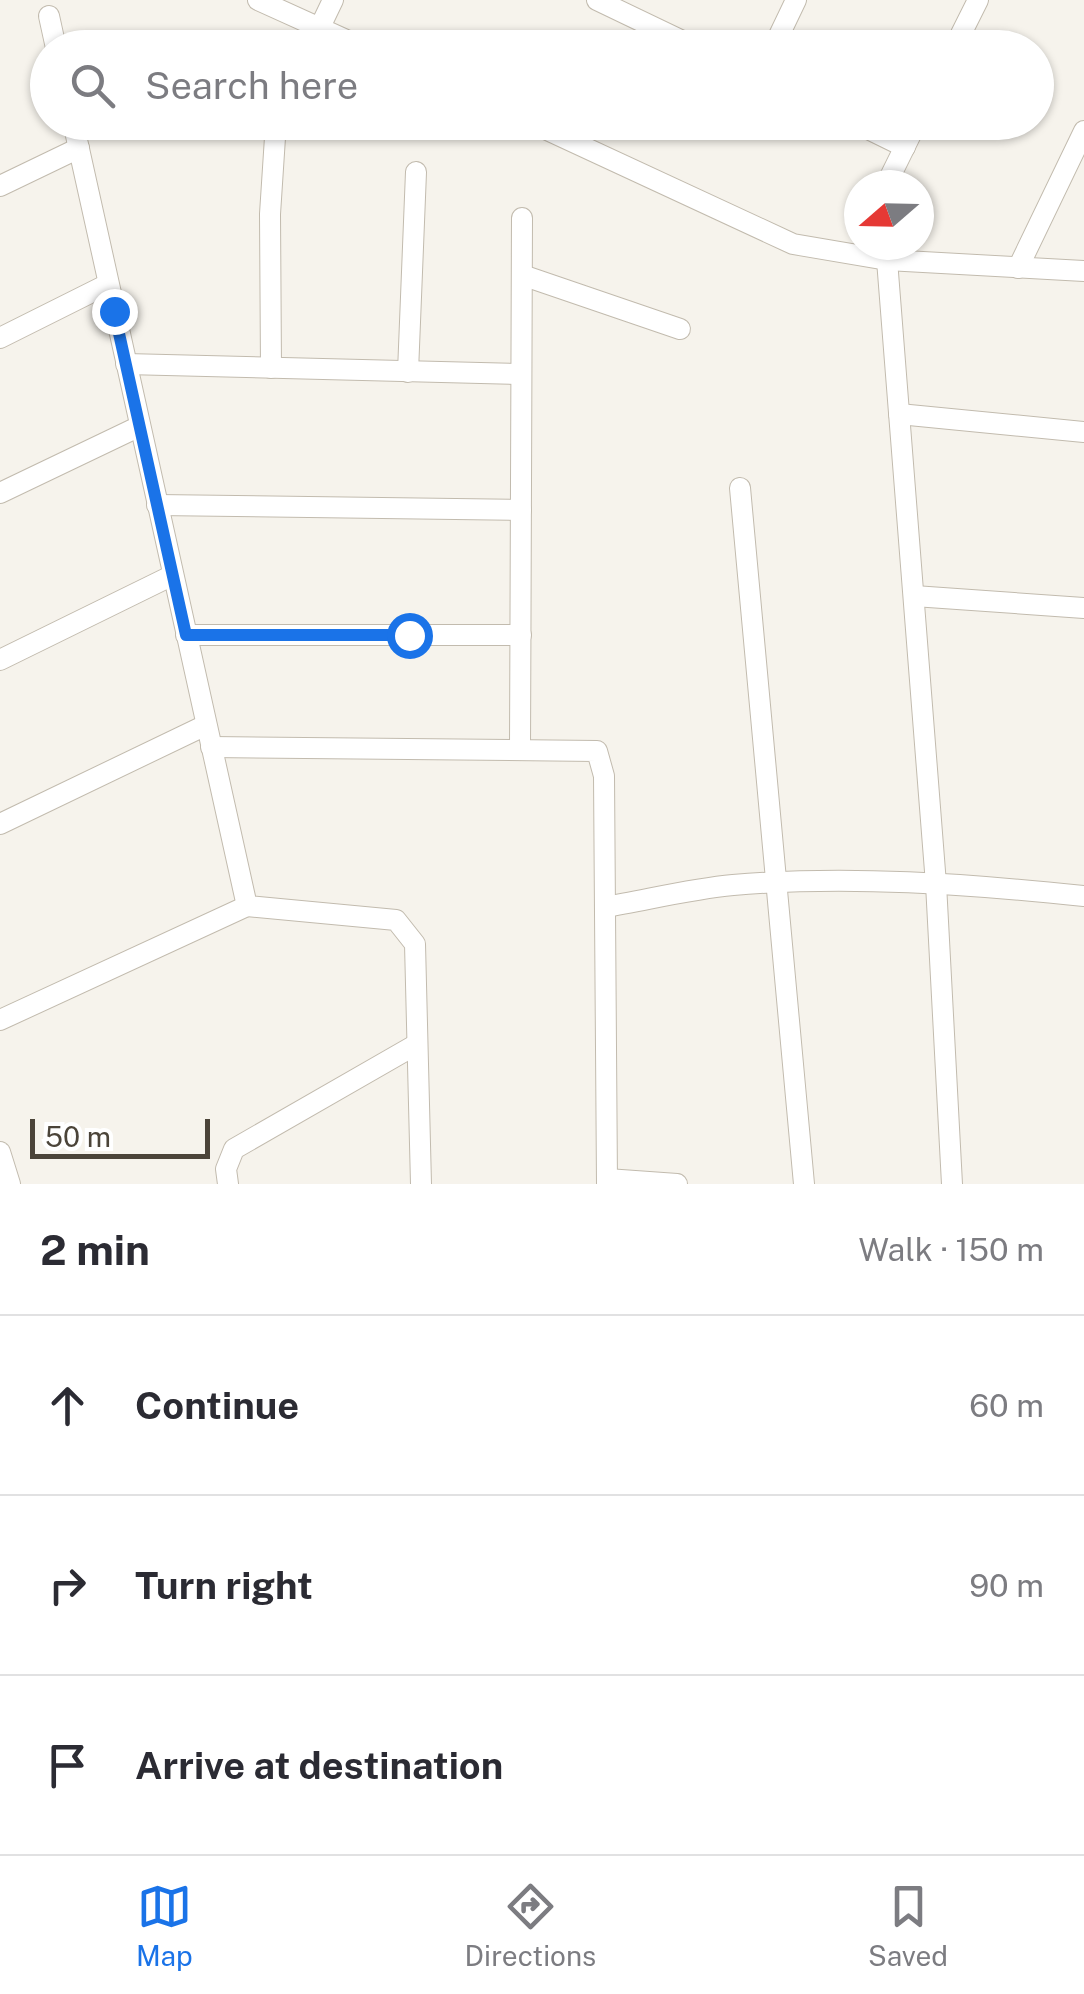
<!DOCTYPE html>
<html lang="en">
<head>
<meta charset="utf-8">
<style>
	:root { --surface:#fff; --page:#f7f7f7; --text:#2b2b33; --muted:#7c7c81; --line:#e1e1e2; --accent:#1a73e8 }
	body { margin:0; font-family:"Public Sans",sans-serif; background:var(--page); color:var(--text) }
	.compass { position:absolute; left:844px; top:170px; width:90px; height:90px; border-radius:50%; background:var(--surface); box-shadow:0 2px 8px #0004; rotate:250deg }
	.scale { position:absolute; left:30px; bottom:25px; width:180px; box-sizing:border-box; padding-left:10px; border:5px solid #4b4439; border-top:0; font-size:28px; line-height:35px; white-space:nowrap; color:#4b4439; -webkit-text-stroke:8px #fff; paint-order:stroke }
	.stop { position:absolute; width:30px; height:30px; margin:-22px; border:8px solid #1a73e8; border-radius:50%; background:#fff }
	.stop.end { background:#1a73e8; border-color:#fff; box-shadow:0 2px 10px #0008 }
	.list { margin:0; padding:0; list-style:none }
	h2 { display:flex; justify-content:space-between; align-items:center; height:130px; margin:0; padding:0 40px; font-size:42px }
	h2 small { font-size:32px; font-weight:400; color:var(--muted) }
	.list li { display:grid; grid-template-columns:65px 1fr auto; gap:30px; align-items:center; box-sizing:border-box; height:180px; padding:0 40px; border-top:2px solid var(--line) }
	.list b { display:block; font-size:38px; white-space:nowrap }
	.list em { font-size:32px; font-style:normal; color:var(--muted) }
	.icon { flex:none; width:55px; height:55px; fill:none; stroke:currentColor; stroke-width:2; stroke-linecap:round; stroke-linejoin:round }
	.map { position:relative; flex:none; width:1084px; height:1184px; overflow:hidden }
	.search { position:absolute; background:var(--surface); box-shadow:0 2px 8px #0004; left:30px; right:30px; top:30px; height:110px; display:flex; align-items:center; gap:25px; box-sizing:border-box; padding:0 35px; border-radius:55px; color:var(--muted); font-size:38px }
	.sheet { height:670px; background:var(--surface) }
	nav { display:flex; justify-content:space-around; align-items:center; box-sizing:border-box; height:140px; border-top:2px solid var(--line); background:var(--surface); font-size:28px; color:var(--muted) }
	nav a { display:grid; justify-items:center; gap:5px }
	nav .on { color:var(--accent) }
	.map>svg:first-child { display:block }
</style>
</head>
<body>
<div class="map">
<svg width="1084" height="1184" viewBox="0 0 1084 1184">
	<rect width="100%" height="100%" fill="#f6f3ec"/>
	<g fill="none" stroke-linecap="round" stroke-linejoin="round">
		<!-- minor casing -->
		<g stroke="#c2bbae" stroke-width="22">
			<g id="minor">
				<path d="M258 0 364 48"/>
				<path d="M597 0 697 48"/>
				<path d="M49 16 56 48"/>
				<path d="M310 48 333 0"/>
				<path d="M773 48 796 0"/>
				<path d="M954 48 978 0"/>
				<path d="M73 122 247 906 396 920 415 944 421 1184"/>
				<path d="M530 122 793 244 887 260 1084 271"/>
				<path d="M854 122 905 147"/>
				<path d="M886 185 917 122"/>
				<path d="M0 186 79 148"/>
				<path d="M887 260 936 884 952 1184"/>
				<path d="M1018 268 1084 131"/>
				<path d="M522 275 680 329"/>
				<path d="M0 338 108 284"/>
				<path d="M126 364 521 374"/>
				<path d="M271 368 270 214 276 122"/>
				<path d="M408 372 416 172"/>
				<path d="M899 414 1084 432"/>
				<path d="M740 488 804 1184"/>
				<path d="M0 493 140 426"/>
				<path d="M157 505 521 510"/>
				<path d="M914 596 1084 608"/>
				<path d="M186 635H521"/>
				<path d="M0 660 173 575"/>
				<path d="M211 747 597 751 604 776 607 1184"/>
				<path d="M520 748 522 218"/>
				<path d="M0 824 206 725"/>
				<path d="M605 907C647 900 690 889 733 885 849 875 968 884 1084 896"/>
				<path d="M0 1020 247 906"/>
				<path d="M0 1152 10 1184"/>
				<path d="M607 1179 677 1184"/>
				<path d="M228 1184 226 1169 234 1149 417 1044"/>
			</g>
		</g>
		<!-- minor -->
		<use href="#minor" stroke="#fff" stroke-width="20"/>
	</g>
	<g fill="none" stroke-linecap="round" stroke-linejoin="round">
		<!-- route -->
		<path stroke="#1a73e8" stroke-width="12" d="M114 311 186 635H409"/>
	</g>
</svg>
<svg class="compass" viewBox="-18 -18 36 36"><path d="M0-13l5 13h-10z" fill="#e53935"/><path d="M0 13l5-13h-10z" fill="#7c7c81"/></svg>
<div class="scale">50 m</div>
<div class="stop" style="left:409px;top:635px"></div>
<div class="stop end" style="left:114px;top:311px"></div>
<div class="search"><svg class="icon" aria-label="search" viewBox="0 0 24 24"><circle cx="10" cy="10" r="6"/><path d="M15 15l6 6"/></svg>Search here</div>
</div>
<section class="sheet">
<h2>2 min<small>Walk · 150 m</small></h2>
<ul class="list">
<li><svg class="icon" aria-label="ahead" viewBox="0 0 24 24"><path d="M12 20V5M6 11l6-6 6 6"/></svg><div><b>Continue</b></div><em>60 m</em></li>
<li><svg class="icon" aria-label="right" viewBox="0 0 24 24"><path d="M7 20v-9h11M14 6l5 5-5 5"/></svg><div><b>Turn right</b></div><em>90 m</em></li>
<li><svg class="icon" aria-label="arrive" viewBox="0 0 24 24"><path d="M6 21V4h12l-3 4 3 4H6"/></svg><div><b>Arrive at destination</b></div></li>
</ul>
</section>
<nav>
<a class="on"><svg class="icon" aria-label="map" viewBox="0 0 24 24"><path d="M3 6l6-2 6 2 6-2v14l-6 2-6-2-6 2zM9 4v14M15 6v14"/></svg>Map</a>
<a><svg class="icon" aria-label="directions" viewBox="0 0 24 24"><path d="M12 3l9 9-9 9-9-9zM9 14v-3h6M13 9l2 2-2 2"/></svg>Directions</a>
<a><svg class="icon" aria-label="saved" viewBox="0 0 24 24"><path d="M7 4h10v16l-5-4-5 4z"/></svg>Saved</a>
</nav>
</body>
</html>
